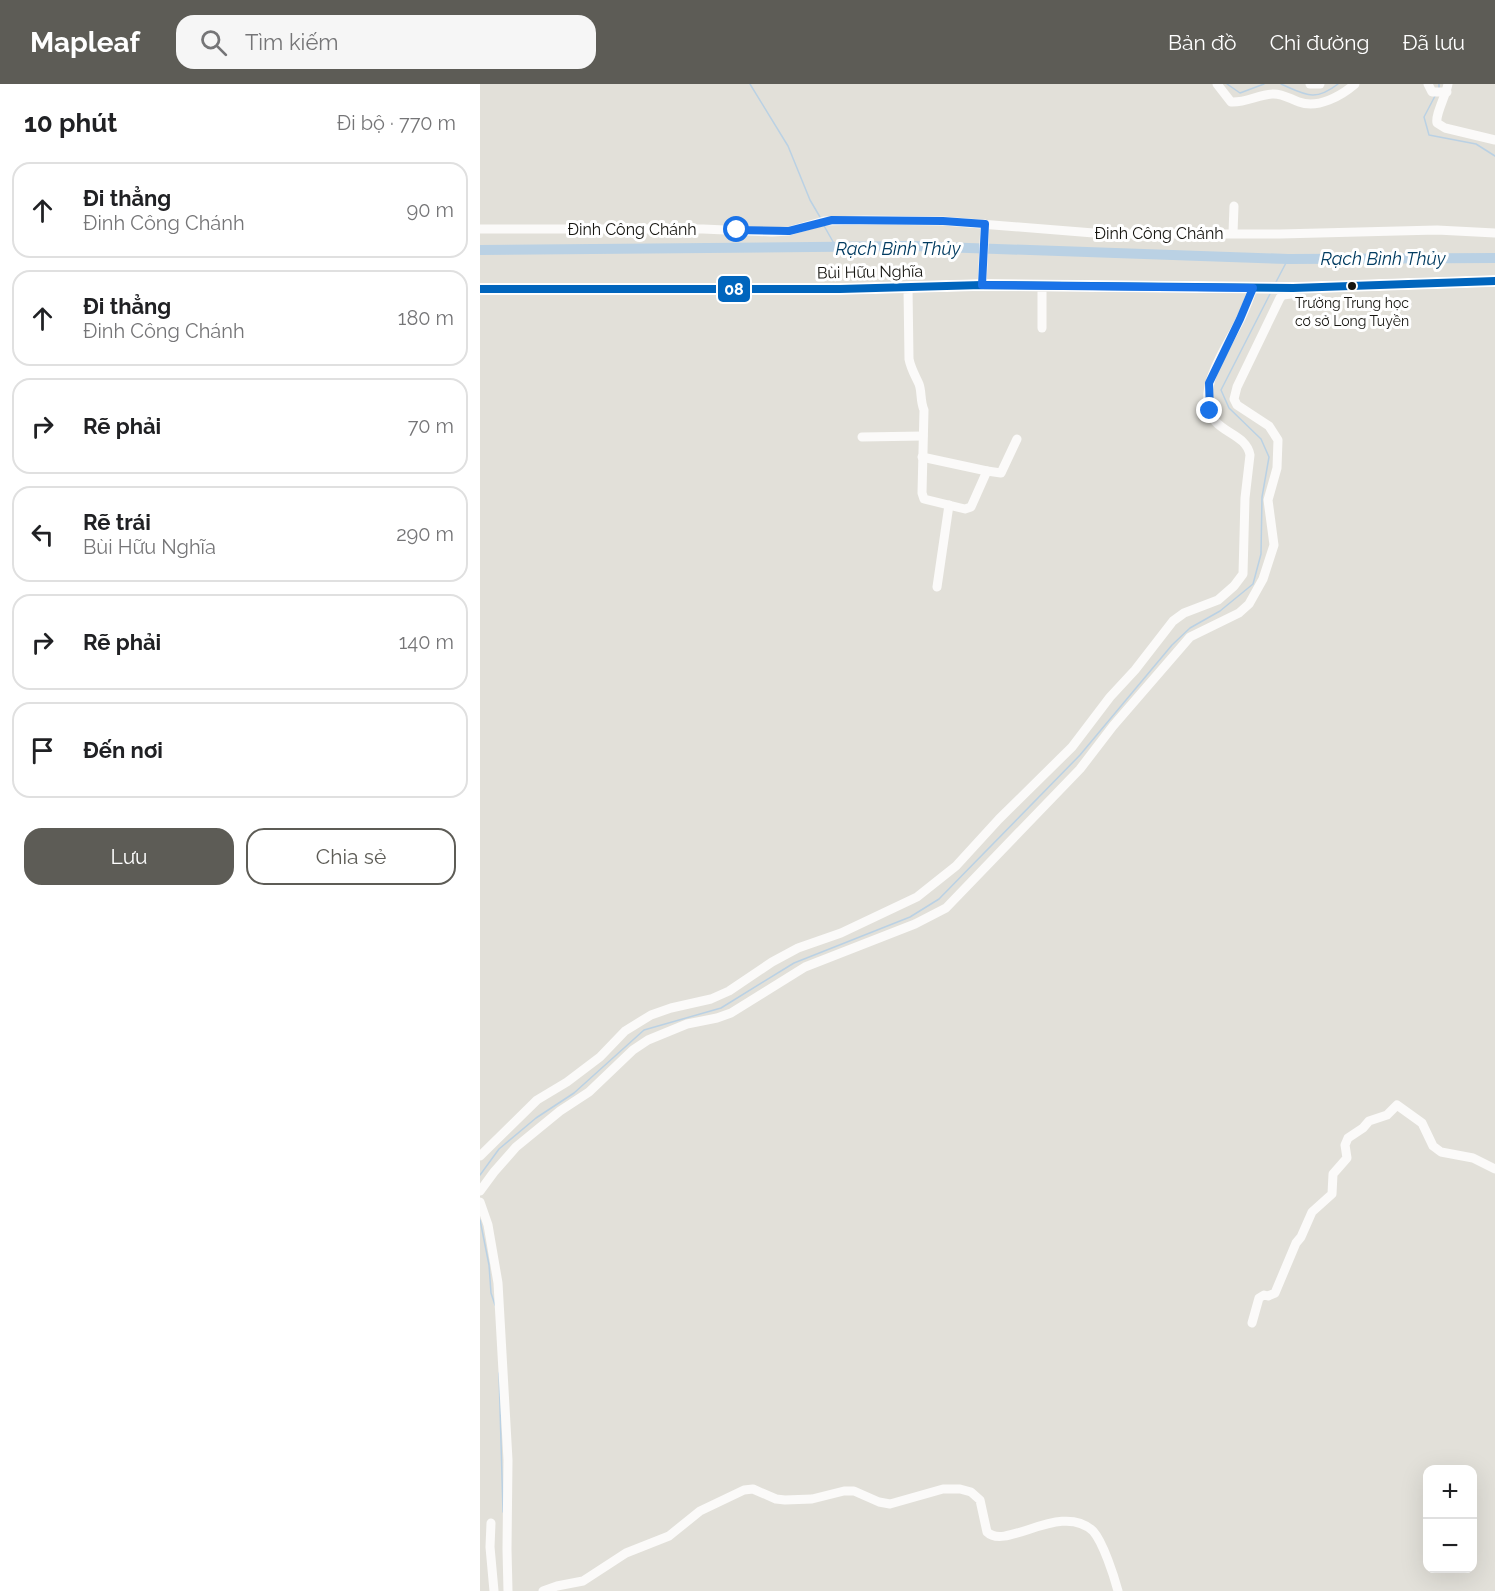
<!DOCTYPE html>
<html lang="vi">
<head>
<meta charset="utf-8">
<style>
	:root { --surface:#fff; --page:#f6f6f6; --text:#202124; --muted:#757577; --line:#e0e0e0; --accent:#5d5c56 }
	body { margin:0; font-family:Raleway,sans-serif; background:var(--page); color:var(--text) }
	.controls { position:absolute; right:18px; bottom:18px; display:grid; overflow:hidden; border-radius:12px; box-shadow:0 6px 24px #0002 }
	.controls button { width:54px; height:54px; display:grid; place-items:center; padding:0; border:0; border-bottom:2px solid var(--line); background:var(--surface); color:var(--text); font:30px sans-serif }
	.stop { position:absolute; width:18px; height:18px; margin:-14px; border:4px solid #1a73e8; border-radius:50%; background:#fff }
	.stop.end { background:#1a73e8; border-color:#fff; box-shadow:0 2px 6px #0008 }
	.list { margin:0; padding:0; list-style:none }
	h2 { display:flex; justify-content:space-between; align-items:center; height:78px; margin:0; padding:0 24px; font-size:26px }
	h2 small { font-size:20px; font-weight:400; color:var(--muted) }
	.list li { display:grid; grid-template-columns:39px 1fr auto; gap:18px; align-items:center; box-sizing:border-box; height:96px; margin:0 12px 12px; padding:0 12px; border:2px solid var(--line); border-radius:18px }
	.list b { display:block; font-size:22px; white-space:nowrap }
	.list p { margin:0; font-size:20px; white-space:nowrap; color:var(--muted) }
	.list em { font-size:20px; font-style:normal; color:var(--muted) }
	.actions { display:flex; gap:12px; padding:18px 24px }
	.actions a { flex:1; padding:14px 0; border:2px solid var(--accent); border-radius:18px; text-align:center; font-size:21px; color:var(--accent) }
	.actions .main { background:var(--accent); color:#fff }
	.icon { flex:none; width:33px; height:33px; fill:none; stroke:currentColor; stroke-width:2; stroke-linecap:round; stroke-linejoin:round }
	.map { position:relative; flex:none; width:1015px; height:1507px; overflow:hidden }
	header { display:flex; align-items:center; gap:36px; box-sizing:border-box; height:84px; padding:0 30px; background:var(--accent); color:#fff }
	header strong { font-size:28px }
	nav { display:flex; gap:33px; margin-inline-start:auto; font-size:21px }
	.search { width:420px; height:54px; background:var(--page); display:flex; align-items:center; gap:15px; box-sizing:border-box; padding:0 21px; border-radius:18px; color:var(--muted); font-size:22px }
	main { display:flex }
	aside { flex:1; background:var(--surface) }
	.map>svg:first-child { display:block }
</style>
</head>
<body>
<header>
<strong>Mapleaf</strong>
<div class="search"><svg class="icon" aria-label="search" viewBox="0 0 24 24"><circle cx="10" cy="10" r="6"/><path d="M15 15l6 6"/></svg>Tìm kiếm</div>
<nav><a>Bản đồ</a><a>Chỉ đường</a><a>Đã lưu</a></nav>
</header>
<main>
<aside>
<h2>10 phút<small>Đi bộ · 770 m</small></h2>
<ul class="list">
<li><svg class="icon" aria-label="ahead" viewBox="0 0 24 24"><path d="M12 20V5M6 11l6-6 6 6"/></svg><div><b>Đi thẳng</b><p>Đinh Công Chánh</p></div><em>90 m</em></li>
<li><svg class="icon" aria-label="ahead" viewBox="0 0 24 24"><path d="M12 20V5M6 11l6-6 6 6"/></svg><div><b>Đi thẳng</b><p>Đinh Công Chánh</p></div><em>180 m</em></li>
<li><svg class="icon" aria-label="right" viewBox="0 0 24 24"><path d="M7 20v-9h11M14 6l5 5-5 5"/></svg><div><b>Rẽ phải</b></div><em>70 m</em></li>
<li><svg class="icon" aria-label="left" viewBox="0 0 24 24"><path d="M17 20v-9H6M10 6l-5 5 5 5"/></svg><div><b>Rẽ trái</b><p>Bùi Hữu Nghĩa</p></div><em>290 m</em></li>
<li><svg class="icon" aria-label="right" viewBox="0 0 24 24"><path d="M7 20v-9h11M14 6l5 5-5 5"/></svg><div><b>Rẽ phải</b></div><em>140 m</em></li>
<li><svg class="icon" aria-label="arrive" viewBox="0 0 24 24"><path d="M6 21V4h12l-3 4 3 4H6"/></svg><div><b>Đến nơi</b></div></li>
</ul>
<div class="actions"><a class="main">Lưu</a><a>Chia sẻ</a></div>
</aside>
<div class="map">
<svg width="1015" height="1507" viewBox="0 0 1015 1507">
	<rect width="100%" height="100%" fill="#e2e0d9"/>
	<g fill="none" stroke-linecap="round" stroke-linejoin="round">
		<!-- stream -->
		<g stroke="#bad1e4" stroke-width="1.5">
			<path d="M270 0 308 62 330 116 340 133"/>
			<path d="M747 0 760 9 784 0"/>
			<path d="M801 0C826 11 835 18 858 0"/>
			<path d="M959 5V0"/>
			<path d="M955 12 944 33 949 51 996 60 1015 72"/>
			<path d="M343 140 356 163"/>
			<path d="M796 198 808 175"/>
			<path d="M0 1091 19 1065 56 1034 94 1009 164 946 241 924 314 879 430 833 459 815 600 671 692 561 710 544 740 527 773 500 781 470 782 413 789 373 781 355 749 324 741 306 790 210"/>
			<path d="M0 1136 9 1181 11 1209 15 1221"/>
			<path d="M19 1289 23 1428"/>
		</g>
		<!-- river -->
		<path stroke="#bad1e4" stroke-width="10" d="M0 166 433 162 808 175 1015 174"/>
		<!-- minor -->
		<g stroke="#fbfaf9" stroke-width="9">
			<path d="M737 0 751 18C765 19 778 11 792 10 802 9 810 15 819 18 838 25 861 12 875 0"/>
			<path d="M830 0H840"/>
			<path d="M948 0 952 8H967"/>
			<path d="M968 0C966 11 955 31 957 39L965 44 1015 56"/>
			<path d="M0 145H223L292 148 309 147 344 137 385 136 463 137 626 150H800L957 146 1015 149"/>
			<path d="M753 149 754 122"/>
			<path d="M502 201 505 140"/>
			<path d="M428 204 429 275C431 285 435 291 439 300 442 308 440 317 444 326L442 409 444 415 485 425 491 423 507 387 521 389 537 355"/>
			<path d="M562 244V202"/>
			<path d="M382 353 443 352"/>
			<path d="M442 373 507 387"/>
			<path d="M457 503 469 421"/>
			<path d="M0 1072 57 1016 87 998 120 973 145 947 171 931 191 924 231 915 249 907 292 878 318 864 361 849 437 813 476 782 519 735 592 663 630 613 655 586 693 537 704 529 738 516 754 502 763 490 765 414 770 371C767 353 746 350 735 337 713 309 746 264 759 238 765 227 769 215 773 204"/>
			<path d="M0 1107 14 1088 36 1063 80 1027 109 1008 153 966 168 956 207 940 237 934 251 929 325 883 435 840 466 824 600 685 633 642 710 553 759 529 769 520 783 495 794 461 788 416 797 384 798 356 789 342 757 321 754 315 757 303 800 214 803 211 819 209"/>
			<path d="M0 1118 8 1141 18 1199 28 1376 27 1465 28 1507"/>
			<path d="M772 1239 779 1214 784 1211 788 1212 795 1209 816 1159 821 1153 832 1128 852 1110 853 1090 867 1074 865 1061 868 1054 883 1044 889 1037 907 1031 917 1021 942 1039 953 1062 961 1068 993 1074 1015 1085"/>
			<path d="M11 1439 10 1463 14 1507"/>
			<path d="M63 1507 77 1502 103 1497 146 1469 189 1452 220 1427 264 1406 273 1405 296 1415 305 1416 332 1415 364 1407H374L399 1418 410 1420 463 1405H480L491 1408 500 1416 507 1448C526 1467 581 1417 613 1447 623 1458 634 1492 638 1507"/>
		</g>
		<!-- major -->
		<path stroke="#c2bfb6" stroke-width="12" d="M0 205H360L502 201 813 204 1015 197"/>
		<!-- bus-1 casing -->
		<g stroke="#fff" stroke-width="12">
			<path id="bus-1" d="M0 205H360L502 201 813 204 1015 197"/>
		</g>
		<!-- bus-1 -->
		<use href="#bus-1" stroke="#0065bd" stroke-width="8"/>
	</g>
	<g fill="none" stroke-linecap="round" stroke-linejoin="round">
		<!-- route -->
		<path stroke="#1a73e8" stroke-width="8" d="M257 146 309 147 352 136 463 137 505 140 502 201 773 204 760 235 729 299 730 327"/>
	</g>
	<!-- markers -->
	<circle fill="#161510" stroke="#fff" stroke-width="2" cx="872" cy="202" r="5"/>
	<g text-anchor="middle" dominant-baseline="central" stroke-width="6" stroke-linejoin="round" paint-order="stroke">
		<!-- bus labels -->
		<g font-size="14" fill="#161510" stroke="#fff">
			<text x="872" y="219">Trường Trung học<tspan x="872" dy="18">cơ sở Long Tuyền</tspan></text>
		</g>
		<!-- street labels -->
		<g font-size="16" fill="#161510" stroke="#fff">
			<text x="152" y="145">Đinh Công Chánh</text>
			<text x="679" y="149">Đinh Công Chánh</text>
			<text transform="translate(390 188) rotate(-1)">Bùi Hữu Nghĩa</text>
		</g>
		<!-- water labels -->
		<g font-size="18" font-style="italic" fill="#023c61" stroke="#fff">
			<text x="418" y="164">Rạch Bình Thủy</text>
			<text x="903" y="174">Rạch Bình Thủy</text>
		</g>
	</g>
	<rect stroke="#fff" stroke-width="2" x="237" y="191" width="34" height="28" rx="6" fill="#0065bd"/>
	<g font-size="16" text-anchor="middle" font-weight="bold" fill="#fff">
		<text x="254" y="211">08</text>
	</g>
</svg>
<div class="controls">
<button>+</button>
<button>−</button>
</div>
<div class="stop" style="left:257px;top:146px"></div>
<div class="stop end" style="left:730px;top:327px"></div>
</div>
</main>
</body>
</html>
